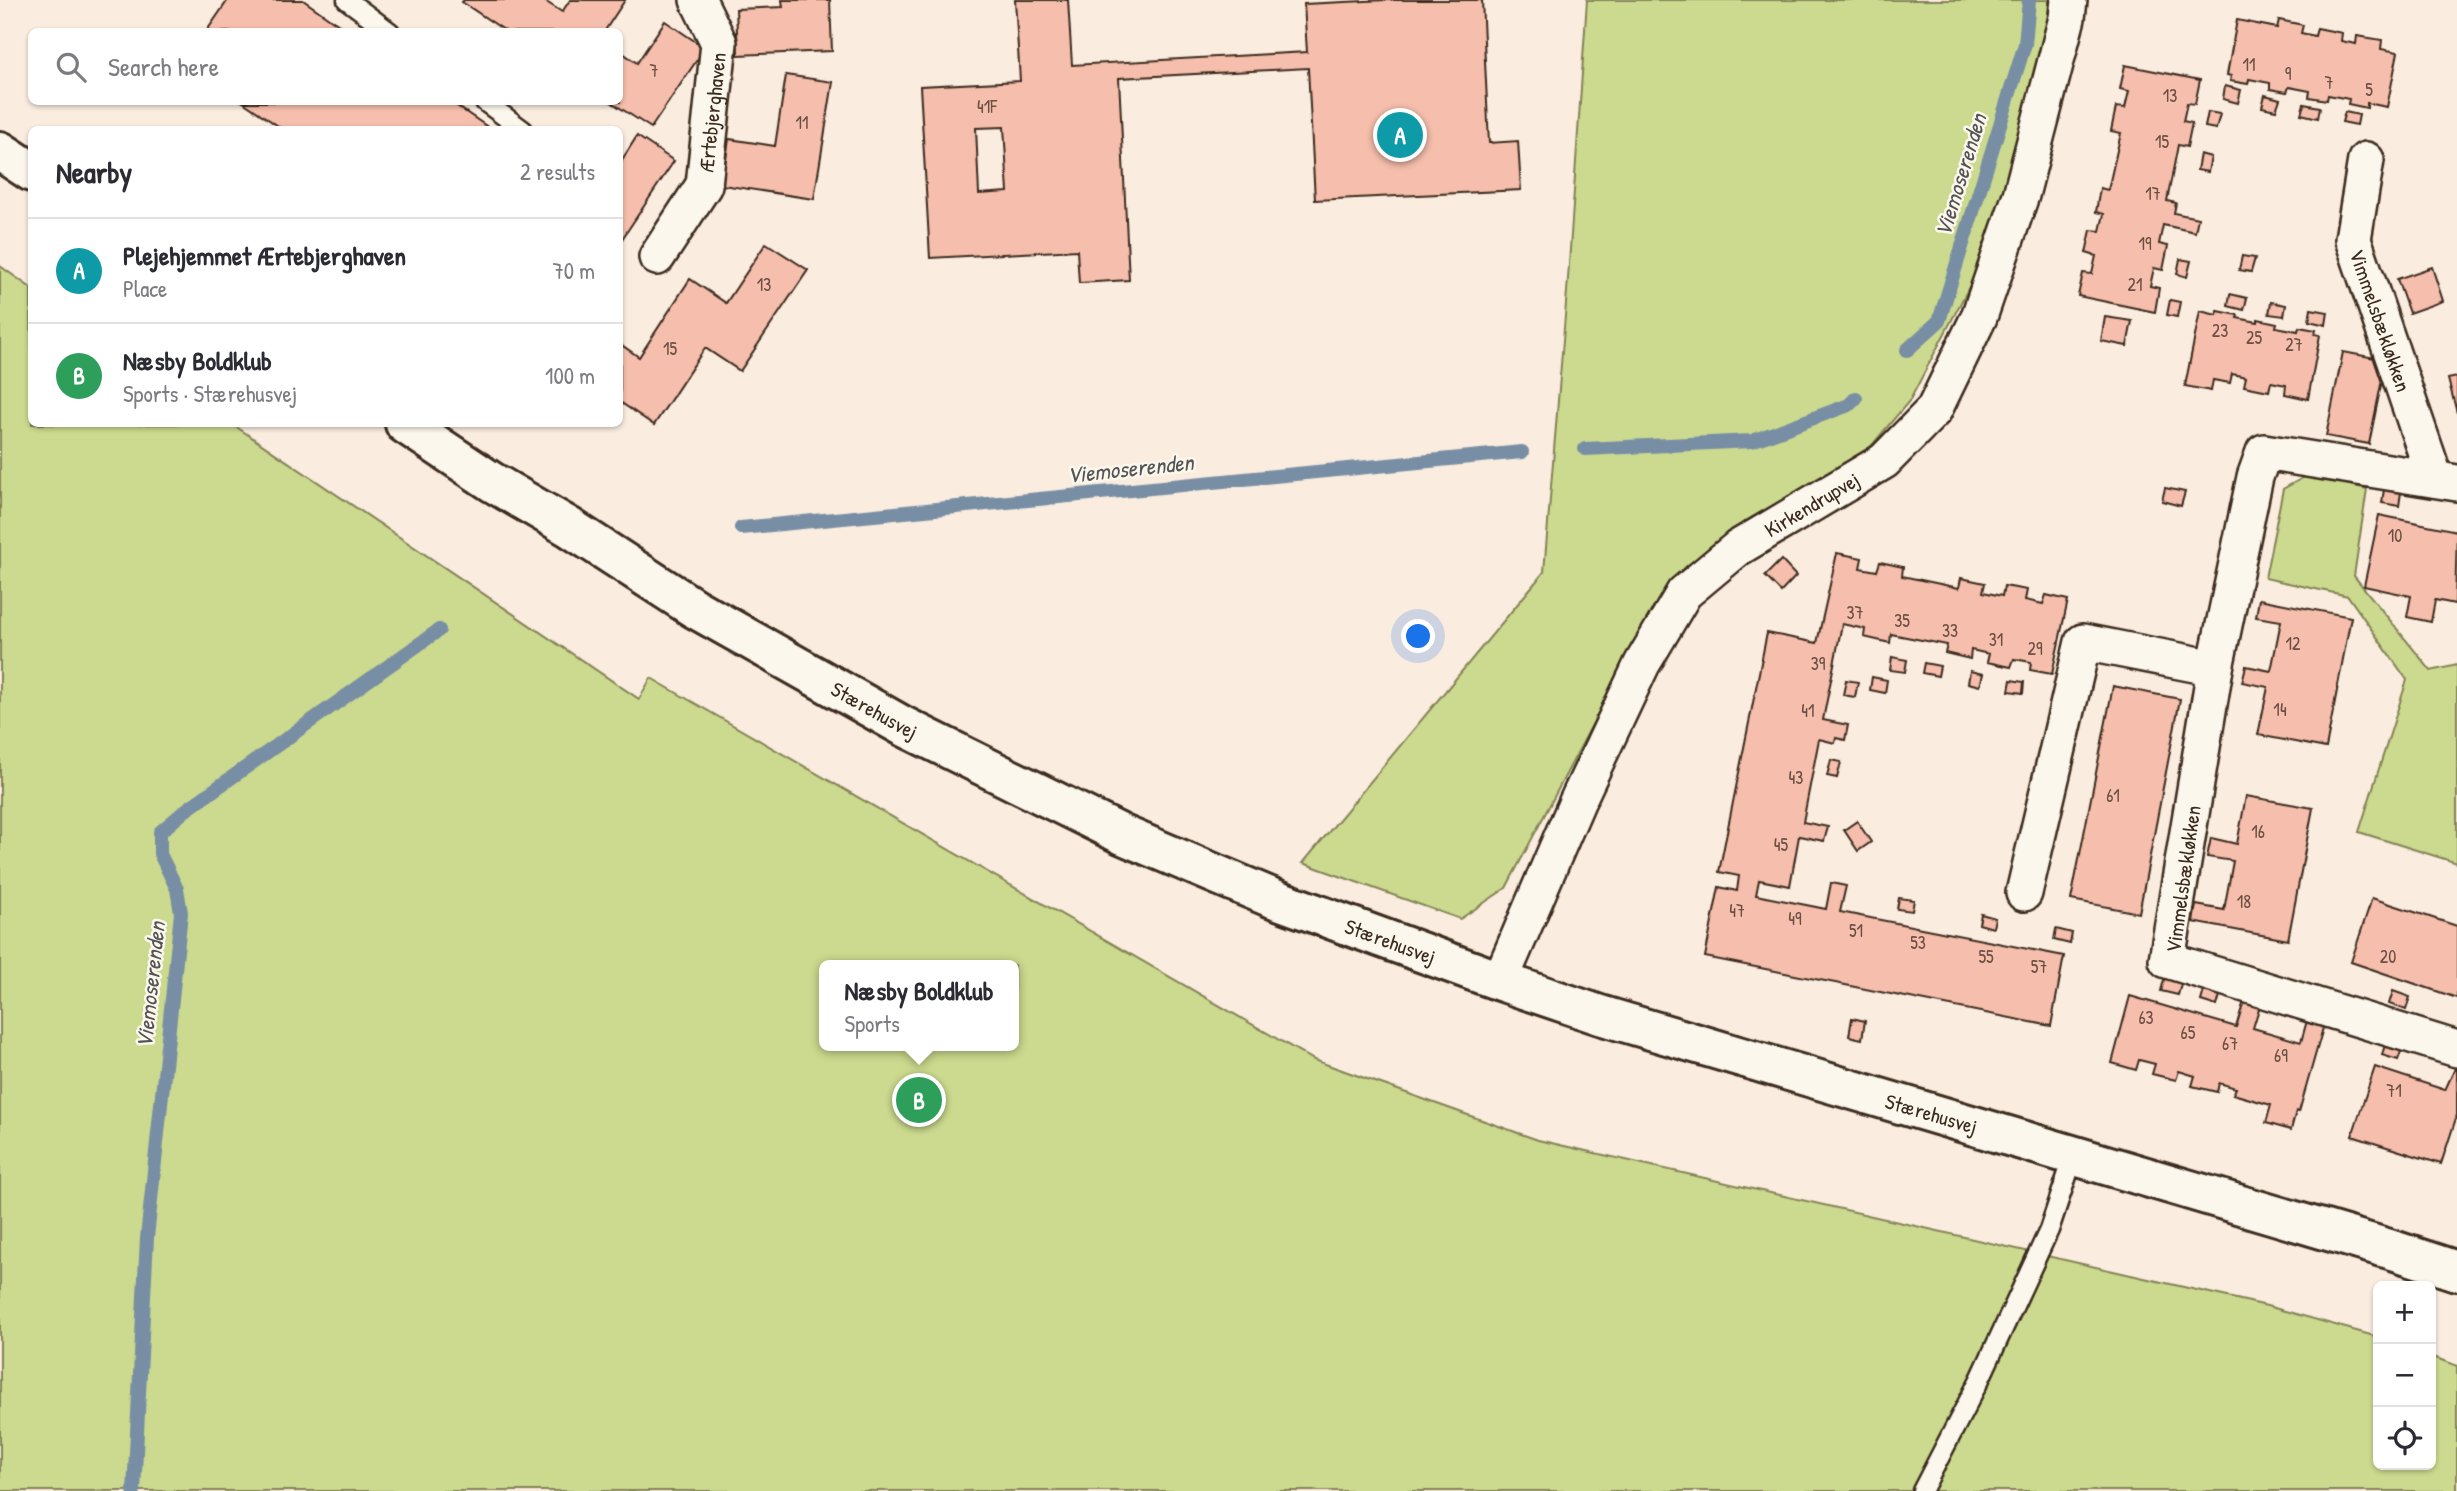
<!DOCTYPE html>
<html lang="en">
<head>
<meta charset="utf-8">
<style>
	:root { --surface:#fff; --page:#f7f7f7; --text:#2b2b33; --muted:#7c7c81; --line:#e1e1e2; --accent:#3b2a1e }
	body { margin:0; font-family:"Patrick Hand",sans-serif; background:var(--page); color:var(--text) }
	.controls { position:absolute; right:21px; bottom:21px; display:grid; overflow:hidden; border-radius:10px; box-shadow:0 2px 5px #0004 }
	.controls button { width:63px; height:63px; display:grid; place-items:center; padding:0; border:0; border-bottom:2px solid var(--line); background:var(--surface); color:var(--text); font:35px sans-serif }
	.you { position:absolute; left:1419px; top:637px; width:24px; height:24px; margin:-18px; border:5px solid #fff; border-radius:50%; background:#1a73e8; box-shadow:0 0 0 10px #1a73e833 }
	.badge { display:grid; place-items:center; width:46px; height:46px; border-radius:50%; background:var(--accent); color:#fff; font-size:23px; font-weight:700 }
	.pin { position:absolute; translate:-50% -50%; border:4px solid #fff; box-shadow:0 2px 7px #0006 }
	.popup { position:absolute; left:819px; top:960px; width:200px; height:91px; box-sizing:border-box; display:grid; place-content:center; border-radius:10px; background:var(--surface); filter:drop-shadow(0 2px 5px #0005); font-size:23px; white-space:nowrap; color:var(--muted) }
	.popup b { font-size:26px; color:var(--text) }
	.popup::after { content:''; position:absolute; left:50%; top:100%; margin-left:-14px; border:14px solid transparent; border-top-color:var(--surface) }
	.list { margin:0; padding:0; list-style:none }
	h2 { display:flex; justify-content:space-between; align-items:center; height:91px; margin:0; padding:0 28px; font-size:30px }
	h2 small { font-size:23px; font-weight:400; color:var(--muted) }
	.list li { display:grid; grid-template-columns:46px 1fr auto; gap:21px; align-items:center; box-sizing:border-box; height:105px; padding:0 28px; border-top:2px solid var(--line) }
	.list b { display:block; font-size:26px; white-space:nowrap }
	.list p { margin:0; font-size:23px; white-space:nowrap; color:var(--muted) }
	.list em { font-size:23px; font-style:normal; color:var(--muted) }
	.icon { flex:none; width:38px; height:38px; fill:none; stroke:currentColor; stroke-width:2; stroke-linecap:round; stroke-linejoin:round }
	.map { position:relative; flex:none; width:2457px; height:1491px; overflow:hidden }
	.search { position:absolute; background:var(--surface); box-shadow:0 2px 5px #0004; left:28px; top:28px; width:595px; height:77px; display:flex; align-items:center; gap:18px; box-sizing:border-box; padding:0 24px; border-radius:10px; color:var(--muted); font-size:26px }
	.panel { position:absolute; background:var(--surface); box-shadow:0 2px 5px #0004; left:28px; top:126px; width:595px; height:301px; border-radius:10px }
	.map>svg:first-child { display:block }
</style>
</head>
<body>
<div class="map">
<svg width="2457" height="1491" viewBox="0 0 2457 1491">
	<rect width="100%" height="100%" fill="#faecdf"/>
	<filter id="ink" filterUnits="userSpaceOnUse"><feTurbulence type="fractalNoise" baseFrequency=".0143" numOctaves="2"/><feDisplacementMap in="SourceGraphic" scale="14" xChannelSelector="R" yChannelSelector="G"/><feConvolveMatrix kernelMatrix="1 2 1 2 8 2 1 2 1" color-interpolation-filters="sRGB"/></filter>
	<g filter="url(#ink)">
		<!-- green -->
		<g fill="#cbda8e" stroke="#838256" stroke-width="2" fill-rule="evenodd">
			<path d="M1587 0H2049L2046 36 1992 243 1910 400 1867 451 1744 522 1686 572 1632 649 1506 888 1460 919 1303 863 1544 572 1568 279Z"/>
			<path d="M0 266 31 288 32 424H232L639 699 651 678 1314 1060 1538 1140 2267 1306 2378 1337V1465H2431V1356L2457 1366V1491H0ZM824 965H1014V1046H824Z"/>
			<path d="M2308 475 2367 489 2354 576 2431 671 2457 665V863L2359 832 2407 680 2348 596 2265 578 2283 489Z"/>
		</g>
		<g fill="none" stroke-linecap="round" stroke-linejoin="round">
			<!-- stream -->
			<g stroke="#788ea4" stroke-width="14">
				<path d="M1907 350 1939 321 2025 44 2029 0"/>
				<path d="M1585 449 1752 441 1849 405 1856 398"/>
				<path d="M741 528 1522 452"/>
				<path d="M134 1491 147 1238 181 913 177 889 160 854V832L186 810 439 630"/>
			</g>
		</g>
		<!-- building -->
		<g fill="#f6beac" stroke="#3b2a1e" stroke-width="2" fill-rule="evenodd">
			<path d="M228 0H303L349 32H206Z"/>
			<path d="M464 0H543L562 12 570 0H625L604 32H507L462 2Z"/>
			<path d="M782 0H830L832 51 738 55 736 9 783 7Z"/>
			<path d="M1015 0H1068L1072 65 1307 52 1304 4 1386 0H1482L1489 143 1518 141 1521 190 1315 200 1308 68 1119 78 1129 280 1079 283 1077 250 930 258 920 86 1020 81ZM1004 127 1008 192 979 194 976 128Z"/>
			<path d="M2237 20 2277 28 2279 20 2303 25 2301 33 2315 36 2317 28 2342 33 2341 41 2356 44 2357 36 2382 40 2381 49 2398 52 2387 107 2367 103V108L2348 104 2349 99 2328 95 2327 100 2309 97 2310 91 2289 87 2287 92 2270 89V83L2249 79 2248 84 2230 81 2231 76 2227 75Z"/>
			<path d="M665 21 705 48 651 128 611 102H620V51L637 63Z"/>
			<path d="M2125 65 2200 80 2195 104 2187 103 2183 121 2192 123 2187 147 2178 145 2167 201 2176 203 2174 213 2198 218 2195 232 2163 225 2159 244 2168 246 2163 270 2154 268 2150 286 2159 288 2155 312 2078 296 2083 273 2092 274 2096 256 2086 253 2091 230 2100 231 2104 214 2096 212 2100 188 2108 190 2121 133 2111 131 2116 107 2125 108 2129 91 2120 89Z"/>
			<path d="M786 75 833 82 814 199 722 185 729 139 775 146Z"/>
			<path d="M2225 86 2241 90 2238 103 2223 99Z"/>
			<path d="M2265 95 2280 99 2276 110 2262 107Z"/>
			<path d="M243 102H451L492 130H284Z"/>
			<path d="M2304 104 2320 107 2318 118 2301 114Z"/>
			<path d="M2208 112 2220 114 2216 129 2205 127Z"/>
			<path d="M2345 112 2359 115 2357 125 2342 122Z"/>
			<path d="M637 136 674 161 620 242V163Z"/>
			<path d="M2200 154 2211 157 2208 172 2197 170Z"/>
			<path d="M766 243 808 270 740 371 705 348 654 425 620 402V344L639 357 690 279 726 303Z"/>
			<path d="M2242 256 2255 258 2251 272 2239 270Z"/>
			<path d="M2180 259 2191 261 2187 277 2177 274Z"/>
			<path d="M2432 267 2443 301 2409 313 2397 279Z"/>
			<path d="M2230 294 2247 298 2244 310 2228 306Z"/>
			<path d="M2170 300 2180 302 2177 317 2167 315Z"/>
			<path d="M2271 302 2286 305 2284 316 2269 314Z"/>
			<path d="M2311 309 2328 312 2326 325 2309 321Z"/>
			<path d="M2200 311 2217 315 2218 311 2238 315 2237 318 2258 322V319L2277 323 2276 327 2298 331 2299 327 2316 330 2315 334 2320 335 2308 399 2285 394 2286 385 2271 382 2269 391 2244 386 2246 377 2232 374 2230 383 2213 380 2211 391 2185 386Z"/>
			<path d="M2105 317 2132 321 2127 346 2101 341Z"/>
			<path d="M2343 352 2386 360 2369 444 2326 436Z"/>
			<path d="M2457 377V413L2448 379Z"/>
			<path d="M2165 488 2185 492 2181 506 2162 501Z"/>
			<path d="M2384 489 2401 492 2399 506 2382 503Z"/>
			<path d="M2379 515 2457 531 2455 604 2435 600 2431 622 2407 617 2411 596 2364 586Z"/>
			<path d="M1837 553 1862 558 1860 568 1877 571 1880 562 1903 567 1902 576 1959 588 1961 578 1985 583 1983 592 2002 596 2004 586 2027 590 2025 600 2043 604 2046 595 2068 600 2052 674 2030 670 2031 662 2014 659 2011 667 1987 662 1989 654 1971 650 1970 659 1945 653 1947 645 1891 634 1890 643 1864 637 1865 629 1842 624 1823 720 1848 725 1845 740 1836 738 1835 743 1819 739 1803 822 1828 827 1824 841 1799 836 1790 886 1759 880 1756 895 1826 909 1831 883 1846 886 1840 912 2064 956 2051 1026 1705 957 1719 887 1737 891 1739 876 1719 872 1767 633 1817 643Z"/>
			<path d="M1781 560 1796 576 1781 592 1765 576Z"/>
			<path d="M2259 599 2351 617 2326 748 2258 735 2268 687 2242 682 2246 666 2271 671 2281 621 2256 617Z"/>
			<path d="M1892 657 1907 660 1905 672 1890 670Z"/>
			<path d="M1924 663 1940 666 1938 676 1922 673Z"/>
			<path d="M1970 671 1983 674 1980 686 1968 683Z"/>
			<path d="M1872 677 1887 680 1885 693 1870 690Z"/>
			<path d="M1846 680 1858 682 1855 697 1843 695Z"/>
			<path d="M2011 680 2024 682 2023 693 2009 691Z"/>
			<path d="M2113 686 2180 699 2139 913 2071 900Z"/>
			<path d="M1831 760 1841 762 1837 778 1827 776Z"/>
			<path d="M2246 796 2313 808 2288 940 2193 922 2196 905 2224 910 2233 861 2207 857 2211 838 2237 844Z"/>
			<path d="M1857 821 1871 842 1858 851 1844 830Z"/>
			<path d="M1899 898 1914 900 1912 911 1897 909Z"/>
			<path d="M2372 898 2457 926V998L2351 962Z"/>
			<path d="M1981 914 1995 918 1993 928 1979 924Z"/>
			<path d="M2056 929 2072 933 2070 944 2054 940Z"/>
			<path d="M2165 976 2182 981 2178 995 2161 991Z"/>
			<path d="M2205 987 2221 992 2217 1006 2201 1001Z"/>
			<path d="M2393 991 2410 997 2406 1010 2389 1004Z"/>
			<path d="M2130 996 2236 1027 2245 998 2261 1002 2253 1028 2301 1042 2308 1017 2325 1021 2299 1112 2296 1111 2291 1130 2266 1123 2271 1105 2233 1094 2236 1088 2219 1083 2217 1092 2192 1086 2195 1076 2179 1071 2176 1080 2152 1074 2155 1064 2139 1060 2136 1070 2112 1063Z"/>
			<path d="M1852 1018 1865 1021 1862 1039 1849 1036Z"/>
			<path d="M2386 1041 2403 1046 2398 1060 2382 1055Z"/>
			<path d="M2457 1064V1115L2441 1164 2352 1136 2375 1067 2445 1090Z"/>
		</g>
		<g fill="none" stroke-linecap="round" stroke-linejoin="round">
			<!-- service casing -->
			<g stroke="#3b2a1e" stroke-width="23">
				<g id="service">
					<path d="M347 0 390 32"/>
					<path d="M485 102 523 130"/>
					<path d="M1922 1491 1980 1379 2049 1230 2074 1155"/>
				</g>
			</g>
			<!-- minor casing -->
			<g stroke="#3b2a1e" stroke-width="40">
				<g id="minor">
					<path id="s1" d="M2366 160 2353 239 2435 479"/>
					<path id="s2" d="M657 257 704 185 719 43 698 0"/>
					<path d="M2457 483 2264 452 2255 477 2215 668 2167 960 2457 1049"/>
					<path d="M2024 893 2083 642 2215 668"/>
					<path id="s3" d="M1500 981 1577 802 1642 664 1684 593 1738 548 1884 461 1934 410 1979 317 2021 195 2067 18 2069 0"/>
				</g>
			</g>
			<!-- tertiary casing -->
			<g stroke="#3b2a1e" stroke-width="44">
				<g id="tertiary">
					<path d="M0 151 32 172"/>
					<path id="s4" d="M405 424 492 482 569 527 694 608 903 726 1123 835 1270 897 1500 981 1600 1015 2396 1251 2457 1271"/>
				</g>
			</g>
			<!-- service -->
			<use href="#service" stroke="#fbf7ec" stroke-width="18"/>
			<!-- minor -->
			<use href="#minor" stroke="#fbf7ec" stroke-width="35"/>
			<!-- tertiary -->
			<use href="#tertiary" stroke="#fbf7ec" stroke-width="38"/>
		</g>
	</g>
	<g text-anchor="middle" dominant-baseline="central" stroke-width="5" stroke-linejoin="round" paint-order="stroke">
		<!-- number labels -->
		<g font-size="18" fill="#6a4f42">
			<text x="2249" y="64">11</text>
			<text x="654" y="70">7</text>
			<text x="2288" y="73">9</text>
			<text x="2329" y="82">7</text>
			<text x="2369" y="89">5</text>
			<text x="2170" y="95">13</text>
			<text x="987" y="106">41F</text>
			<text x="802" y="122">11</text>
			<text x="2162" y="141">15</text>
			<text x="2153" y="193">17</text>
			<text x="2145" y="243">19</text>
			<text x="764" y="284">13</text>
			<text x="2135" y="284">21</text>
			<text x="2220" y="330">23</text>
			<text x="2254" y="337">25</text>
			<text x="2294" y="344">27</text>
			<text x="670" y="348">15</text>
			<text x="2395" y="535">10</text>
			<text x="1855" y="612">37</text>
			<text x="1902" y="620">35</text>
			<text x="1950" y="630">33</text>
			<text x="1996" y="639">31</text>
			<text x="2293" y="643">12</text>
			<text x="2035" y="648">29</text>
			<text x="1818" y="663">39</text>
			<text x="2280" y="709">14</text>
			<text x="1808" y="710">41</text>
			<text x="1796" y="777">43</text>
			<text x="2113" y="795">61</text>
			<text x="2258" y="831">16</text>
			<text x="1781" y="844">45</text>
			<text x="2244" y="901">18</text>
			<text x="1737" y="910">47</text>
			<text x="1795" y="918">49</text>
			<text x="1856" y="930">51</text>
			<text x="1918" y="942">53</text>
			<text x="1986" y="956">55</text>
			<text x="2388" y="956">20</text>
			<text x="2039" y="966">57</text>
			<text x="2146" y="1017">63</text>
			<text x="2188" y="1032">65</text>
			<text x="2230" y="1043">67</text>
			<text x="2281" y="1055">69</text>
			<text x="2394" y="1090">71</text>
		</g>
		<!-- street labels -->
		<g font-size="21" fill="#3b2a1e" stroke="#fbf7ec">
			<text stroke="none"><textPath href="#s2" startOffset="159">Ærtebjerghaven</textPath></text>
			<text stroke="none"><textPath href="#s1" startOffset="166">Vimmelsbækløkken</textPath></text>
			<text stroke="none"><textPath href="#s3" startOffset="586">Kirkendrupvej</textPath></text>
			<text stroke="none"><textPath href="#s4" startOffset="550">Stærehusvej</textPath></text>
			<text transform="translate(2183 879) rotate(-82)">Vimmelsbækløkken</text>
			<text stroke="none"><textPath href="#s4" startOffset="1116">Stærehusvej</textPath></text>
			<text stroke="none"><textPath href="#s4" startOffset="1684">Stærehusvej</textPath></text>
		</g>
		<!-- water labels -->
		<g font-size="23" font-style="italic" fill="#545456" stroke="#fbf7ec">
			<text transform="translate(1960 175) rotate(-73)">Viemoserenden</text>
			<text transform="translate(1130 468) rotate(-6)">Viemoserenden</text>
			<text transform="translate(150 985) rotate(-84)">Viemoserenden</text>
		</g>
	</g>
</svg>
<div class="controls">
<button>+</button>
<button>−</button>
<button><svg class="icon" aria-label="locate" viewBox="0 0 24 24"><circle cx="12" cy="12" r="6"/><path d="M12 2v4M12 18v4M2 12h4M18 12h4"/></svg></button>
</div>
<div class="you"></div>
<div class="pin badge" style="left:1400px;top:135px;background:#0f9aa8">A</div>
<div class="pin badge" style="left:919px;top:1100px;background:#2e9e5b">B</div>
<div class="popup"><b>Næsby Boldklub</b>Sports</div>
<div class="search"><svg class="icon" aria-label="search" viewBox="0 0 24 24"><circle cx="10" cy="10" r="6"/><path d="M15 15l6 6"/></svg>Search here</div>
<section class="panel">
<h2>Nearby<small>2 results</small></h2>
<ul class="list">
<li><span class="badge" style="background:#0f9aa8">A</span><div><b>Plejehjemmet Ærtebjerghaven</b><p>Place</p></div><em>70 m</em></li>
<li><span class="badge" style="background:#2e9e5b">B</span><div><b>Næsby Boldklub</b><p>Sports · Stærehusvej</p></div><em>100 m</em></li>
</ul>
</section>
</div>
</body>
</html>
